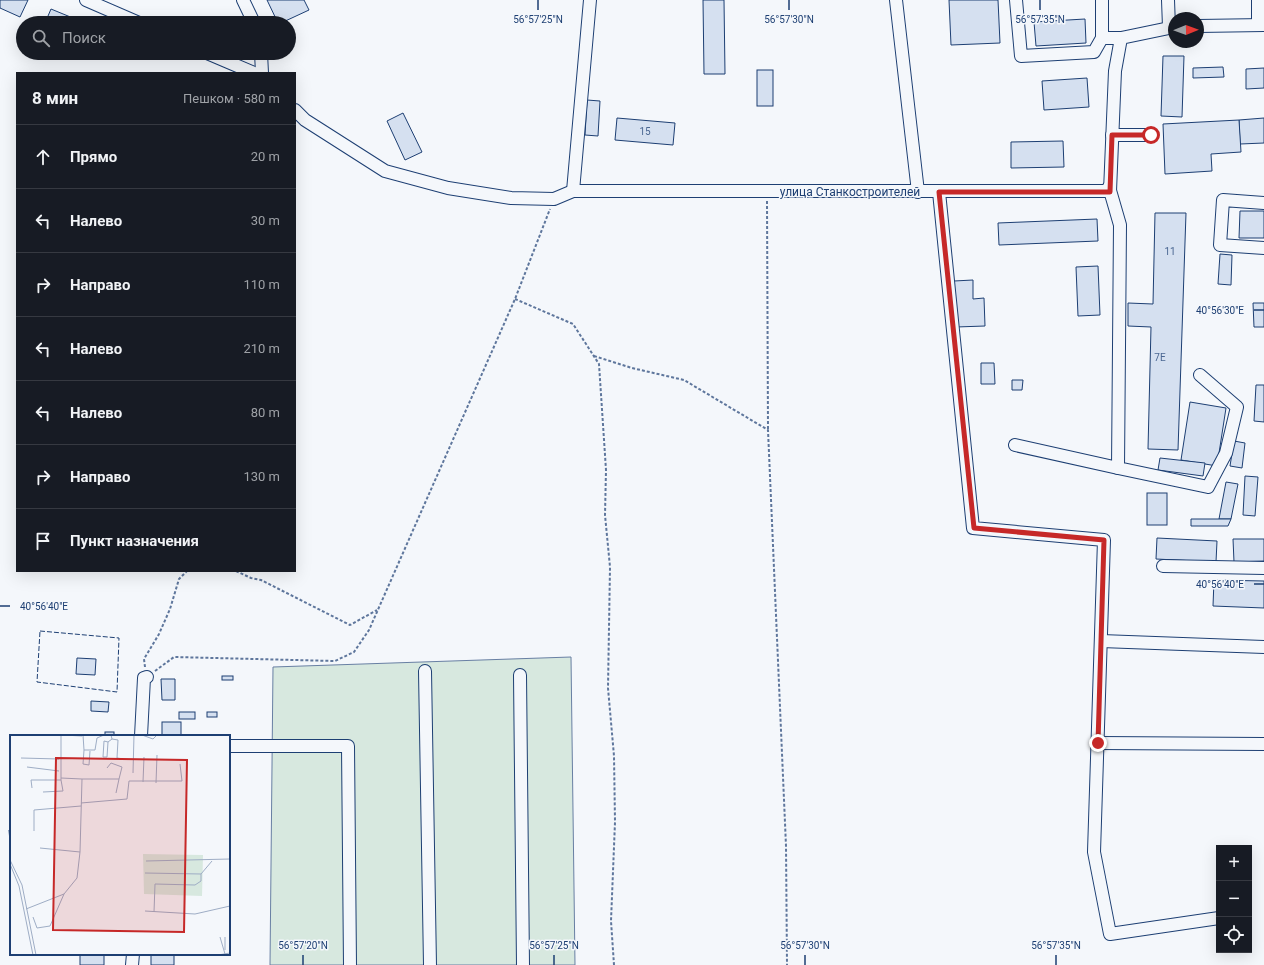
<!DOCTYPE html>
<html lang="ru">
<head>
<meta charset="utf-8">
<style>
	:root { --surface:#171b24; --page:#20242c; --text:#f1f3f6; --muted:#9ea1a6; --line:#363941 }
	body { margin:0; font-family:Roboto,sans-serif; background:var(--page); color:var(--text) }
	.controls { position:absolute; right:12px; bottom:12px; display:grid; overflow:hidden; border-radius:0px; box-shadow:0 4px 16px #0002 }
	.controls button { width:36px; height:36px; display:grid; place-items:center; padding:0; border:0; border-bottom:1px solid var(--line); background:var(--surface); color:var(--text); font:20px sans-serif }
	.compass { position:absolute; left:1168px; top:12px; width:36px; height:36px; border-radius:50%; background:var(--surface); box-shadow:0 4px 16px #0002; rotate:89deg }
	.stop { position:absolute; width:12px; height:12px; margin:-9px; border:3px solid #c62828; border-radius:50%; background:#fff }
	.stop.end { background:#c62828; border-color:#fff; box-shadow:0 1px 4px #0008 }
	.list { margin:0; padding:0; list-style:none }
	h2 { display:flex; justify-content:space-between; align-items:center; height:52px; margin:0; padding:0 16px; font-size:17px }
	h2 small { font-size:13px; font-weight:400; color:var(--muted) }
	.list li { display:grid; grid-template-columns:26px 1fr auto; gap:12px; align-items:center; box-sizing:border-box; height:64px; padding:0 16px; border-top:1px solid var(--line) }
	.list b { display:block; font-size:15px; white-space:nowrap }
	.list em { font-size:13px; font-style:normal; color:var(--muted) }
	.icon { flex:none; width:22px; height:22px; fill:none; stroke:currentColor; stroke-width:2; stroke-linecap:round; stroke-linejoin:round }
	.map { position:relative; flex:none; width:1264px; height:965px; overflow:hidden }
	.search { position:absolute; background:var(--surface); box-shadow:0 4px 16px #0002; left:16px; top:16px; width:280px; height:44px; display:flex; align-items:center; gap:10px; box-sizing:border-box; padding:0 14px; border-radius:22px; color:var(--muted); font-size:15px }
	.panel { position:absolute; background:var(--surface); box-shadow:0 4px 16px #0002; left:16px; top:72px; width:280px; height:500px; border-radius:0px }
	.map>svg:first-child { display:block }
</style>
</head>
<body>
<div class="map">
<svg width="1264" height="965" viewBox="0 0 1264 965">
	<rect width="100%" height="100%" fill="#f4f7fb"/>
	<!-- green -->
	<path fill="#d7e8df" stroke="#687fa3" d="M571 657 575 965H270L273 667Z"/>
	<!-- building -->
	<g fill="#d5e0f0" stroke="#1d3f73">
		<path d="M0 0H28L20 17 0 8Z"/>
		<path d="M267 0H304L309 10 281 23H278Z"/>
		<path d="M703 0H724L725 74H704Z"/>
		<path d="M949 0H998L1000 43 951 45Z"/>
		<path d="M51 9 85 23H45Z"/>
		<path d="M1085 19 1086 43 1036 46 1034 22Z"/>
		<path d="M1163 56H1184L1182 117 1161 116Z"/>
		<path d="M1223 67 1224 77 1193 78V68Z"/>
		<path d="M1264 68V88L1246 89V69Z"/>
		<rect x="757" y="70" width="16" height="36"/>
		<path d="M1087 78 1089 107 1044 110 1042 81Z"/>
		<path d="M587 100 600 101 598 136 585 135Z"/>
		<path d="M403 113 422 152 405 160 387 121Z"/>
		<path d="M617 118 675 123 673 145 615 140Z"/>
		<path d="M1264 118V143L1240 144 1239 120Z"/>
		<path d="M1239 120 1241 152 1211 154 1212 171 1165 174 1163 124Z"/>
		<path d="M1063 141 1064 167 1011 168V142Z"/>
		<path d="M1240 211H1264V238H1239Z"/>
		<path d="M1155 213H1186L1178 450 1148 449 1151 327 1128 326V303L1153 304Z"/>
		<path d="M1097 219 1098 241 999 245 998 223Z"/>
		<path d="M1220 254 1232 255 1231 285 1218 284Z"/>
		<path d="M1098 266 1100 315 1078 316 1076 267Z"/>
		<path d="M973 280V299L984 298 985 326 956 327 954 281Z"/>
		<path d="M1253 303H1264V327H1254Z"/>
		<path d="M981 363H994L995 384H981Z"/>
		<path d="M1012 380H1023L1022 390H1012Z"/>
		<path d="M1256 385H1264V422L1254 421Z"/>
		<path d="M1190 402 1226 408 1217 466 1181 460Z"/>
		<path d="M1234 441 1245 443 1242 468 1230 466Z"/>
		<path d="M1160 458 1205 463 1203 476 1158 470Z"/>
		<path d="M1245 476 1258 477 1255 516 1243 515Z"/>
		<path d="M1226 482 1238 484 1231 519H1219Z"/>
		<rect x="1147" y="493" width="20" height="32"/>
		<path d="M1191 519H1231L1228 526H1191Z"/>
		<path d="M1157 538 1217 541 1216 562 1156 559Z"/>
		<path d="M1233 539H1264V561L1234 562Z"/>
		<path d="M1214 580 1264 581V608L1213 606Z"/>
		<path d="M77 658 96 659 95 675 76 674Z"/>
		<rect x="222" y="676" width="11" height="4"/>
		<path d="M161 679H175V700H162Z"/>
		<path d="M91 701 109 702 108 712 91 711Z"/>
		<rect x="179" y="712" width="16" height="7"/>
		<rect x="207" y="712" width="10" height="5"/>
		<rect x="162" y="722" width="19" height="14"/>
		<rect x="105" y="732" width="9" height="4"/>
		<path d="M9 830H11V842H10Z"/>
		<rect x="80" y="954" width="24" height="11"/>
		<rect x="151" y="954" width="23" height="11"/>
	</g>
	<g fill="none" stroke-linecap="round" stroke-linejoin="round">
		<!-- minor casing -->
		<g stroke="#1d3f73" stroke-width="14">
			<g id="minor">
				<path d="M86 0 139 23"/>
				<path d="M243 0 254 23"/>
				<path d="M590 0 573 191H1110L1115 71 1121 38 1174 27"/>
				<path d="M896 0 918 192"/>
				<path d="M1016 0 1021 56 1094 52 1102 38"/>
				<path d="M1102 0V38H1121"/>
				<path d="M1168 0 1169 27"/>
				<path d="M1258 25V0"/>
				<path d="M1198 26 1264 25"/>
				<path d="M207 53 254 73"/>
				<path d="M261 53 262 73"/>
				<path d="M295 110 305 120 385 171 448 188 511 198 554 199 573 191"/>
				<path d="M1112 135H1151"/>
				<path d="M1109 187 1120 225 1118 468 1208 487 1226 453 1237 407 1200 375"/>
				<path d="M939 192 973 528 1104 540 1094 852 1110 934 1219 918"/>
				<path d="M1264 203 1223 200 1220 245 1264 248"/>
				<path d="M1015 445 1118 468"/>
				<path d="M1163 566 1264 568"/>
				<path d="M1101 641 1264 647"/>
				<path d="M425 671 430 965"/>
				<path d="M520 675 523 965"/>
				<path d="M141 736 144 678 147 677"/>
				<path d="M1098 743 1264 744"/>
				<path d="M229 746H348L350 965"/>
				<path d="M132 965 133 954"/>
			</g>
		</g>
		<!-- path -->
		<g stroke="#5e769c" stroke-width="2" stroke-dasharray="3 2" stroke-linecap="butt">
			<path d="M767 201 768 430"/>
			<path d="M515 299 573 324 599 364 606 470 605 515 610 567 608 688 614 756 615 822 611 921 614 965"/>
			<path d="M594 356 632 368 684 380 768 430 786 846 787 965"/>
			<path d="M236 571 251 578 261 580 350 625 377 610"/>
			<path d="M145 667 144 659 159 634 170 609 179 579 187 571"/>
			<path d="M155 671 174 657 335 661 354 652 369 630 515 299 550 209"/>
		</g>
		<!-- minor -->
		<use href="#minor" stroke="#f4f7fb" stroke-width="12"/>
		<!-- fence -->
		<path stroke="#1d3f73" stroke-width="1" stroke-dasharray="5 2" stroke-linecap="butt" d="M40 631 119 638 117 692 37 682Z"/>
	</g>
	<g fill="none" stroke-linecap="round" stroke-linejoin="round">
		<!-- route -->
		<path stroke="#c62828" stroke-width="5" d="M1098 743 1104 540 974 528 939 192H1110L1112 135H1151"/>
	</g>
	<!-- ticks -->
	<path fill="none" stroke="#1d3f73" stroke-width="1.5" d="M538 0V10M789 0V10M1040 0V10M1254 310H1264M1254 584H1264M0 606H10M303 955V965M554 955V965M805 955V965M1056 955V965"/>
	<g text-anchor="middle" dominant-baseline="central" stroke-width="3" stroke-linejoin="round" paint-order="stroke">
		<!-- number labels -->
		<g font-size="10" fill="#4b6792">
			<text x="645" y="131">15</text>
			<text x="1170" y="251">11</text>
			<text x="1160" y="357">7Е</text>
		</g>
		<!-- street labels -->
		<g font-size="12" fill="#1d3f73" stroke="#f4f7fb">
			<text x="850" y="192">улица Станкостроителей</text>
		</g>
	</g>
	<!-- overview -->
	<g transform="translate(10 735)">
		<rect width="220" height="220" fill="#f4f7fb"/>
		<path d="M133 119 193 120 192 161 134 159Z" fill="#d7e8df"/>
		<path fill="none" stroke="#9eadc5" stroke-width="1" d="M53 0 72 1M73 0 74 15H85L87 3 94 0M132 0 143 4 147 0M102 4 108 5 107 23 113 24M98 7 97 22H93L94 6 98 7 102 4 101 0M74 15 73 29 79 30 80 16M11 23 49 24M17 32 49 36M123 38 124 0M72 44H109L112 32 101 28 97 33M133 47 134 22M146 48 147 20M22 53 21 45H51V43M33 57 53 56 51 45M106 58 109 44M71 68 117 64 119 46H172L170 29M24 96V75L71 71M30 113 70 117 72 44 51 43V0M0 125 12 150 26 220M136 126 220 124M0 129 9 151 23 220M135 138 191 139M16 174 54 159M135 176 185 179 220 171M144 177 145 149 185 150 191 146V139L202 126M23 182 27 193 40 191 54 159 67 143 70 117M210 202 215 219M215 215V202M208 220 220 218"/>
		<path fill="#c62828" fill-opacity="0.15" stroke="#c62828" stroke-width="2" d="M46 23 177 25 174 197 43 195Z"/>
		<rect width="220" height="220" fill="none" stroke="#1d3f73" stroke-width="2"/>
	</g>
	<g font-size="10" text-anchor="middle" fill="#1d3f73" stroke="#f4f7fb" stroke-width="3" stroke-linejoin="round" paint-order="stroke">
		<text x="538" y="23">56°57'25"N</text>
		<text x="789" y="23">56°57'30"N</text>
		<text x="1040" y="23">56°57'35"N</text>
		<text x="1220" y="314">40°56'30"E</text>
		<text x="1220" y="588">40°56'40"E</text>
		<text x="44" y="610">40°56'40"E</text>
		<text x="303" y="949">56°57'20"N</text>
		<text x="554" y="949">56°57'25"N</text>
		<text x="805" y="949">56°57'30"N</text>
		<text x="1056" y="949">56°57'35"N</text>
	</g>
</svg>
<div class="controls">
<button>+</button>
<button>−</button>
<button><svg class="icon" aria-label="locate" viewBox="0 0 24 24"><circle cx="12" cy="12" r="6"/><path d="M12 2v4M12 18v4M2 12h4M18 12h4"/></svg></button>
</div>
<svg class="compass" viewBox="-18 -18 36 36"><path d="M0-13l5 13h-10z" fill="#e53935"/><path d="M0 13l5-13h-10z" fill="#9ea1a6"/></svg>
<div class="stop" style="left:1151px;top:135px"></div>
<div class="stop end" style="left:1098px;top:743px"></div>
<div class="search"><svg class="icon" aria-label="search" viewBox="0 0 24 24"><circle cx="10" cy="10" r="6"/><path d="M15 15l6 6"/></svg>Поиск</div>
<section class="panel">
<h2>8 мин<small>Пешком · 580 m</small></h2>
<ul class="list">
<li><svg class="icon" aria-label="ahead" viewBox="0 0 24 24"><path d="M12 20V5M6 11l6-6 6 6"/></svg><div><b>Прямо</b></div><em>20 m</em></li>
<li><svg class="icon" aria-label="left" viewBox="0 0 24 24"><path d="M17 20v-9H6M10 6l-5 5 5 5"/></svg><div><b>Налево</b></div><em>30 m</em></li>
<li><svg class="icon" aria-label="right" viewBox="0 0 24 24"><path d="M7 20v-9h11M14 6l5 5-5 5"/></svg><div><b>Направо</b></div><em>110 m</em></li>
<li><svg class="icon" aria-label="left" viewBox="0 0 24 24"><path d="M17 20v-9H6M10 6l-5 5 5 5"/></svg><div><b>Налево</b></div><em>210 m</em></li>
<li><svg class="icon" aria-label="left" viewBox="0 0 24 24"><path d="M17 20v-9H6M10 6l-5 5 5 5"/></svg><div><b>Налево</b></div><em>80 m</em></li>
<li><svg class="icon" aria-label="right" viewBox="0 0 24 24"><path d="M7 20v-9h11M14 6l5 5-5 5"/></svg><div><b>Направо</b></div><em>130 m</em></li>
<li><svg class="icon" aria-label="arrive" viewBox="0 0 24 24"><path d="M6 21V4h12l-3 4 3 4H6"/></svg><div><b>Пункт назначения</b></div></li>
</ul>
</section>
</div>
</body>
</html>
